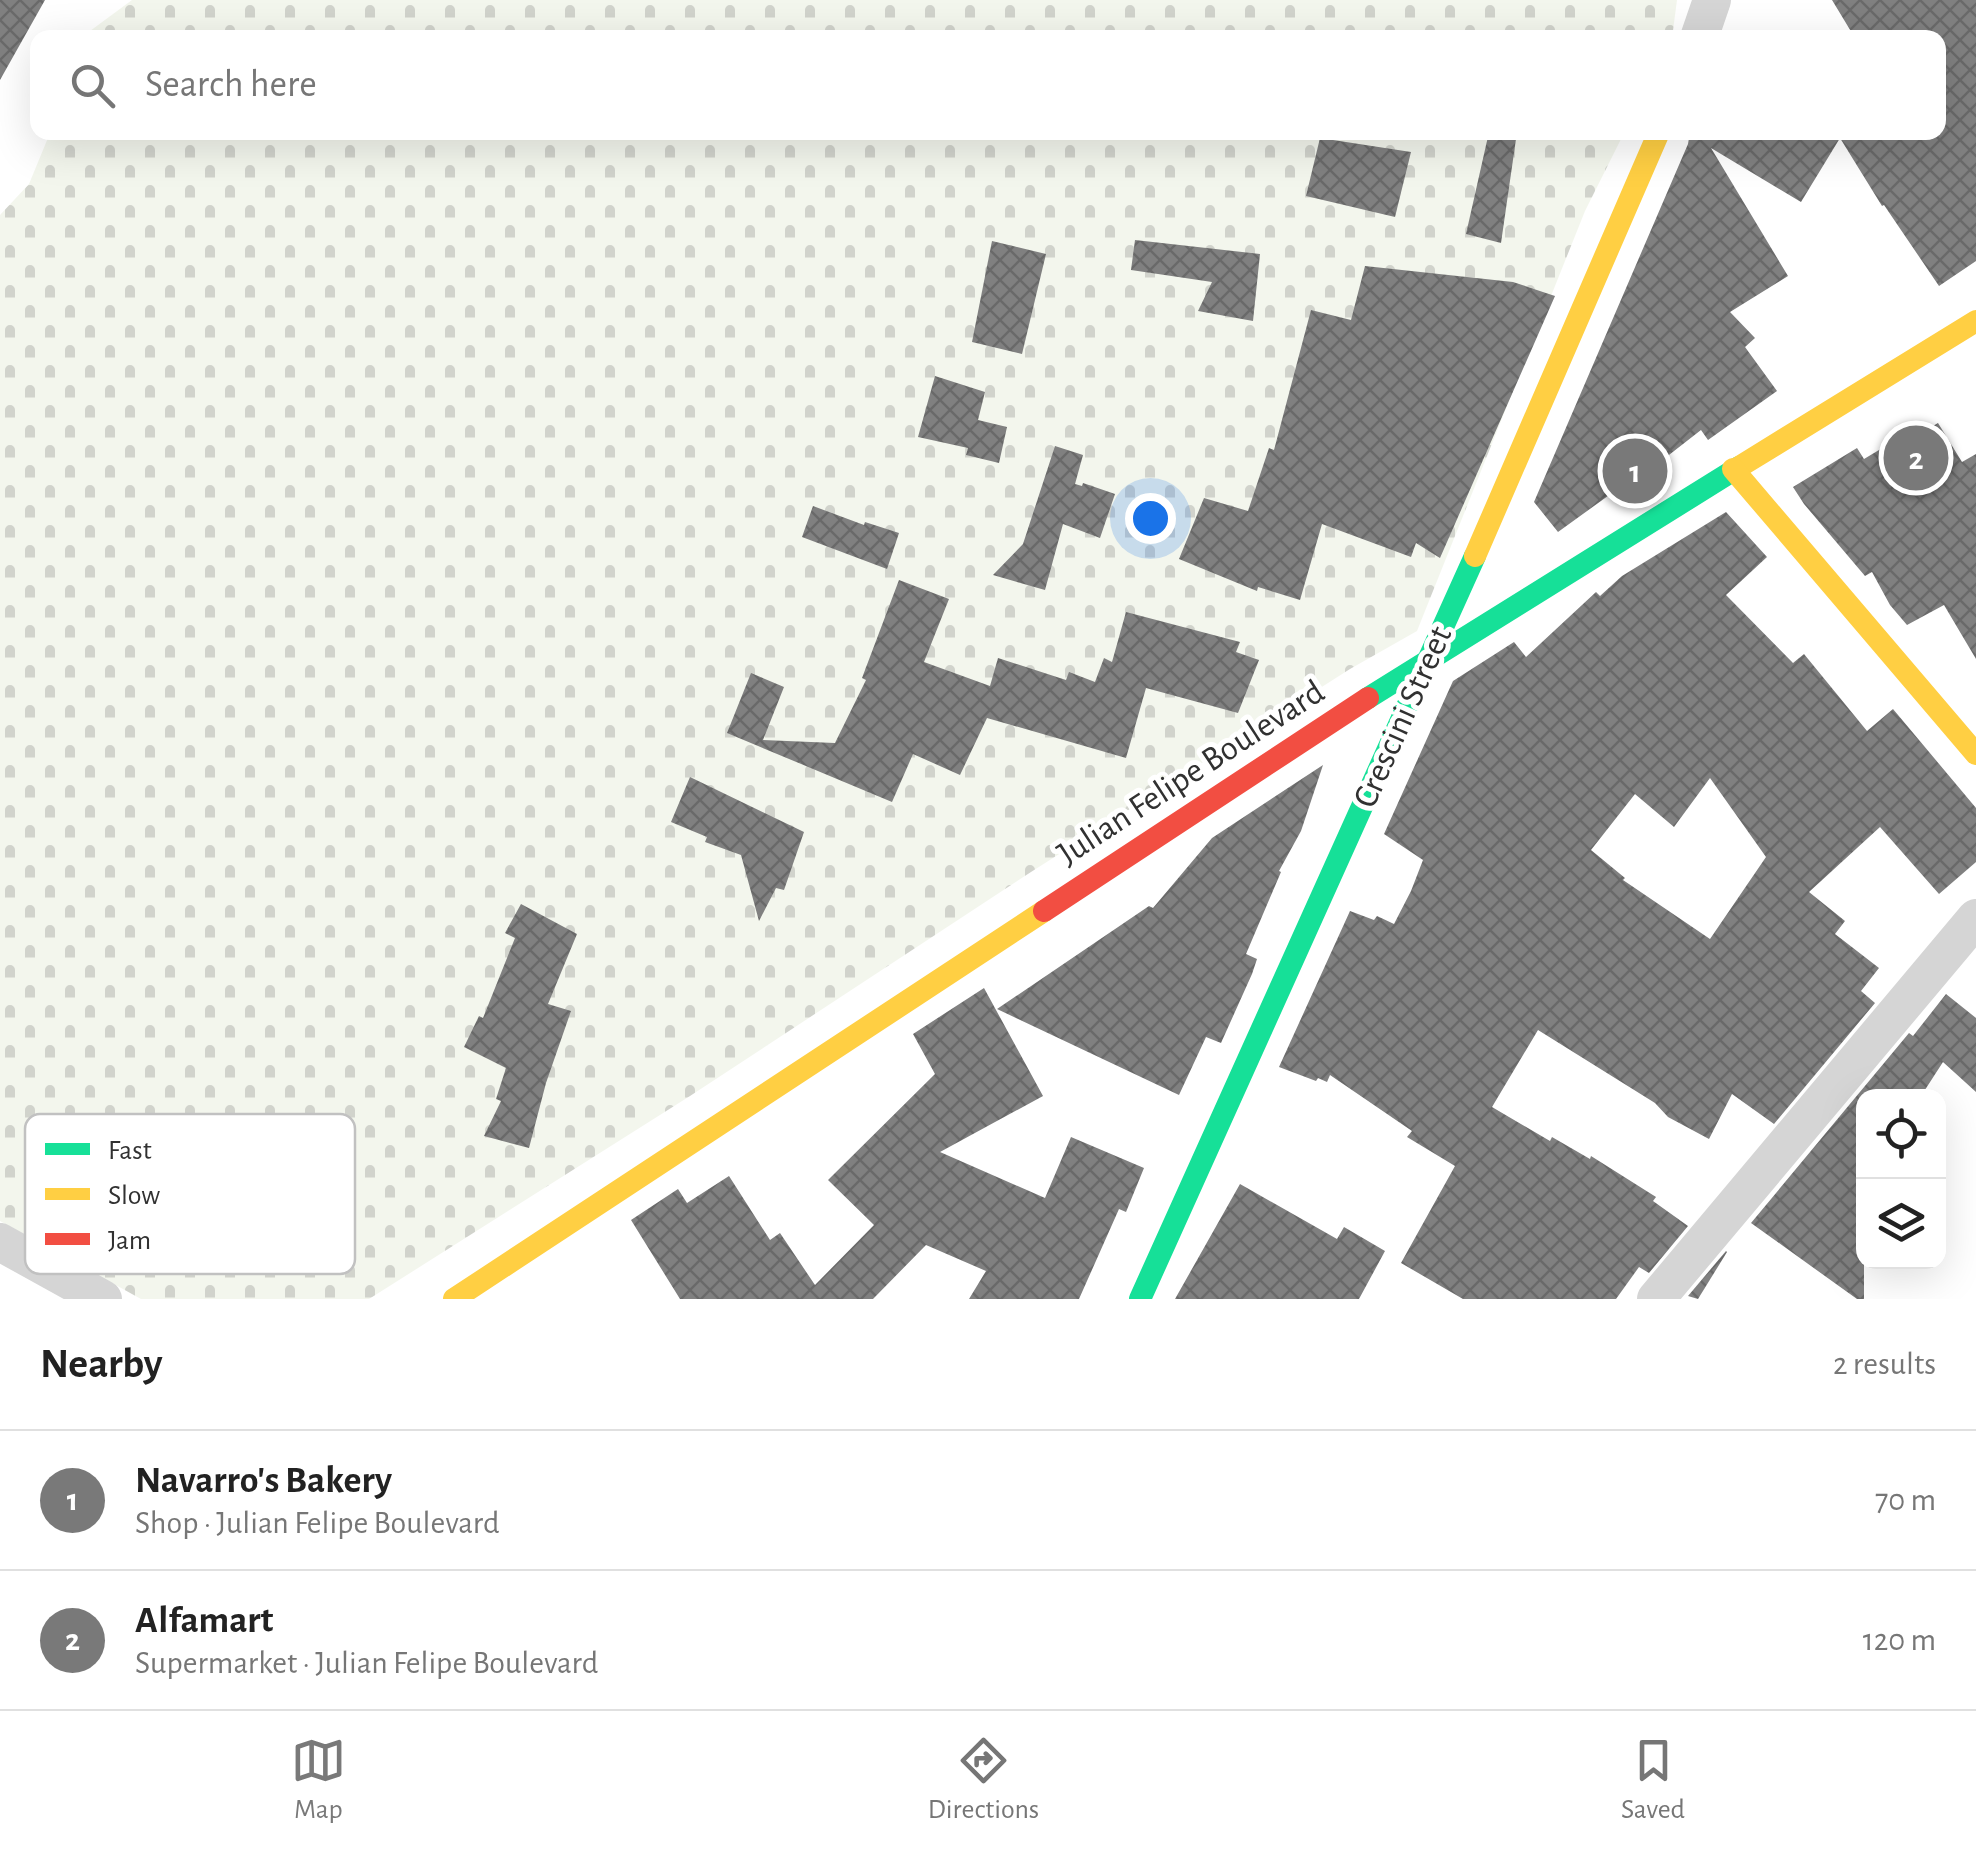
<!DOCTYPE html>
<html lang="en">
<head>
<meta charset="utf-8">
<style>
	:root { --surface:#fff; --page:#f2f2f2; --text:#222; --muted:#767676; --line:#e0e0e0; --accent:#797979 }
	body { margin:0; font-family:"Alegreya Sans",sans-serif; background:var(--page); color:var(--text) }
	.controls { position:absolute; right:30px; bottom:30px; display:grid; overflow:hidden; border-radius:20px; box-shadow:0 10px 40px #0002 }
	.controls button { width:90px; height:90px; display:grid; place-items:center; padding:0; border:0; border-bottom:2px solid var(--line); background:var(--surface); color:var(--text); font:50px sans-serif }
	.you { position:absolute; left:1150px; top:518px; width:35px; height:35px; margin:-25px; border:8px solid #fff; border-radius:50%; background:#1a73e8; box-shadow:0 0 0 15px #1a73e833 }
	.badge { display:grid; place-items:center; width:65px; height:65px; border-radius:50%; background:var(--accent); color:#fff; font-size:32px; font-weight:700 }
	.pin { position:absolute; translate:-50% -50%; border:5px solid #fff; box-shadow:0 2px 10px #0006 }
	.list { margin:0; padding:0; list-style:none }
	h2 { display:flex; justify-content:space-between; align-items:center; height:130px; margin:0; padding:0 40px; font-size:42px }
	h2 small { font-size:32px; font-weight:400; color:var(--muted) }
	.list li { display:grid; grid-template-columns:65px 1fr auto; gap:30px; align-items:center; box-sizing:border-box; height:140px; padding:0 40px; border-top:2px solid var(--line) }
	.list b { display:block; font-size:38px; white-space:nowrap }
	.list p { margin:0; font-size:32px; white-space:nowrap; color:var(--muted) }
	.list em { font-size:32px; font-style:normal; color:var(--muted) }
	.icon { flex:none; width:55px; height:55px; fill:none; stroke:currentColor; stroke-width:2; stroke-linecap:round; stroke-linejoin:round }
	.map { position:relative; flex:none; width:1976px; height:1299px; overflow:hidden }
	.search { position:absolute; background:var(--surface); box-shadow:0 10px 40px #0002; left:30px; right:30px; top:30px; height:110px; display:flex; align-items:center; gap:25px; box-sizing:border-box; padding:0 35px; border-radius:20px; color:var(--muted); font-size:38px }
	.sheet { height:410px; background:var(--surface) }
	nav { display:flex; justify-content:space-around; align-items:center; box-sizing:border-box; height:140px; border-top:2px solid var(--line); background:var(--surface); font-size:28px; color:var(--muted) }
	nav a { display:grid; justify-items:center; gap:5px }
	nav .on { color:var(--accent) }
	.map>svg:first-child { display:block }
</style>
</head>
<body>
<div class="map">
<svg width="1976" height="1299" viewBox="0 0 1976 1299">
	<defs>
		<pattern id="cemetery-stones" width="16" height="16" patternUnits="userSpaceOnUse" patternTransform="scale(2.5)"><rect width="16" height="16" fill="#f3f6ed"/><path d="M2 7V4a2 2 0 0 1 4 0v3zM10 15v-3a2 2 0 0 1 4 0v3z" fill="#d1d3cc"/></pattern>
		<pattern id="building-cross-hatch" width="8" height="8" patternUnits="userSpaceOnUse" patternTransform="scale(2.5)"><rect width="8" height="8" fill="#808080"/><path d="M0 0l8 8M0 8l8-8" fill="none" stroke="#696969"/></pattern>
	</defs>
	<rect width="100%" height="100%" fill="#fff"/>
	<!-- cemetery -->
	<g fill="url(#cemetery-stones)">
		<path d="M132 0H1677L1672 38 87 37 90 31Z"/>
		<path d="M50 133H1624L1585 211 1417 631 1350 669 1031 872 690 1096 369 1299H141L0 1221V215L29 184Z"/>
	</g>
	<!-- building -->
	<g fill="url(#building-cross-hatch)" fill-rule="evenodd">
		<path d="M0 0H45L0 80Z"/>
		<path d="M1832 0H1976V261L1939 286 1884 205 1882 206 1840 138 1801 202 1711 148 1788 276 1730 312 1755 338 1745 347 1777 391 1708 440 1701 430 1633 483 1630 480 1558 532 1534 502 1688 144 1690 132H1938V38H1855Z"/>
		<path d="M1489 132H1517L1501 243 1466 234Z"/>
		<path d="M1320 138 1411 152 1395 217 1306 196Z"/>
		<path d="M1135 240 1260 254 1253 321 1198 311 1212 282 1131 270Z"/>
		<path d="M992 241 1046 254 1022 354 972 342Z"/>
		<path d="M1365 266 1513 282 1555 296 1440 558 1416 543 1411 557 1322 524 1300 600 1258 587 1257 591 1179 559 1204 498 1248 511 1269 448 1274 450 1311 310 1351 320Z"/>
		<path d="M935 376 985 392 978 420 1007 427 999 463 966 455 968 448 918 437Z"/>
		<path d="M1938 423 1962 462 1976 454V659L1944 605 1907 625 1890 605 1872 572 1865 576 1804 504 1793 487 1857 448 1864 459 1889 444 1893 450Z"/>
		<path d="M1055 446 1083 455 1075 484 1082 486 1083 483 1115 494 1100 538 1063 524 1045 590 993 575 1023 544Z"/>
		<path d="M813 506 864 525 865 522 899 533 887 569 802 537Z"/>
		<path d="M1726 512 1767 557 1726 595 1793 663 1804 654 1867 731 1893 709 1976 808V862L1939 894 1880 827 1809 892 1845 921 1835 934 1879 968 1861 991 1875 1003 1774 1124 1732 1094 1709 1139 1668 1117 1655 1103 1538 1030 1492 1107 1550 1141 1552 1137 1590 1159 1591 1156 1656 1197 1653 1201 1688 1226 1649 1273 1639 1267 1616 1299H1463L1401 1263 1455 1166 1407 1137 1412 1131 1330 1075 1327 1082 1318 1078 1316 1081 1279 1067 1350 911 1374 920 1377 916 1394 924 1411 891 1423 860 1384 834 1453 681 1514 642 1526 657 1596 592 1600 596 1622 576ZM1710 778 1766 857 1710 939 1623 880 1625 878 1591 850 1635 794 1674 827Z"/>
		<path d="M899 580 949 599 924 662 990 686 998 658 1066 680 1069 672 1095 682 1104 658 1112 662 1126 612 1240 642 1236 652 1259 660 1238 713 1146 688 1126 758 987 718 960 775 913 754 892 802 727 733 751 673 784 687 763 740 835 743 866 680 862 678Z"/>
		<path d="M1323 765 1301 831 1279 871 1281 872 1246 954 1257 959 1252 974 1221 1043 1206 1037 1179 1095 997 1009 1149 906 1153 908 1212 838Z"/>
		<path d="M690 777 804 832 784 890 776 888 759 921 741 855 705 842 707 837 671 822Z"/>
		<path d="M521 904 577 934 548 1004 571 1011 546 1083 529 1148 484 1136 501 1101 496 1099 506 1068 464 1047 479 1016 483 1018 515 938 505 933Z"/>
		<path d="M984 988 1043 1096 940 1152 1045 1198 1071 1137 1144 1168 1126 1212 1119 1209 1079 1299H969L986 1271 926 1245 873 1299H680L631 1220 678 1189 687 1203 729 1176 770 1240 780 1233 815 1285 874 1225 828 1180 935 1074 913 1034Z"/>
		<path d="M1946 994 1976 1018V1092L1943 1062 1921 1096H1864V1299H1857L1751 1223 1909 1033 1913 1036Z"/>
		<path d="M1240 1184 1337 1239 1344 1227 1385 1251 1359 1299H1175Z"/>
		<path d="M1727 1252 1698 1299 1688 1296 1726 1251Z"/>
	</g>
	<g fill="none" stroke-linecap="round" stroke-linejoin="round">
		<!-- street -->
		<g stroke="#d5d5d5" stroke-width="38">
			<path d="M1699 38 1712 0"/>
			<path d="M0 1242 103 1299"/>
			<path d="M1656 1299 1976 918"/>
		</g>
		<!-- fast -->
		<g stroke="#16e098" stroke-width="22">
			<path d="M1368 698 1739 467"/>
			<path d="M1140 1299 1475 556"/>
		</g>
		<!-- slow -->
		<g stroke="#ffcf43" stroke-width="22">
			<path d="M1739 467 1976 321"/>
			<path d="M1733 469 1976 754"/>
			<path d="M1475 556 1659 132"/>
			<path d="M454 1299 1044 911"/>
		</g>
		<!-- jam -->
		<path stroke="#f24e42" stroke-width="22" d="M1044 911 1368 698"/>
	</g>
	<g text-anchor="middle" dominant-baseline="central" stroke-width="10" stroke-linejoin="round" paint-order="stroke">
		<!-- street labels -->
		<g font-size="35" fill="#313131" stroke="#fff">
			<text transform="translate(1403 717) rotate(-66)">Crescini Street</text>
			<text transform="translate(1191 773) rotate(-33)">Julian Felipe Boulevard</text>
		</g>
	</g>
	<!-- legend -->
	<rect x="25" y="1114" width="330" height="160" rx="15" fill="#fff" stroke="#c1c1c1" stroke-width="2.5"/>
	<rect x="45" y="1143" width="45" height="12" fill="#16e098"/>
	<rect x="45" y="1188" width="45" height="12" fill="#ffcf43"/>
	<rect x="45" y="1233" width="45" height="12" fill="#f24e42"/>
	<g font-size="28" fill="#313131">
		<text x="108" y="1159">Fast</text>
		<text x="108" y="1204">Slow</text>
		<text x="108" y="1249">Jam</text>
	</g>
</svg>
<div class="controls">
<button><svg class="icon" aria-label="locate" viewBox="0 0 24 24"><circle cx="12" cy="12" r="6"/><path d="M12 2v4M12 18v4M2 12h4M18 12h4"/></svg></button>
<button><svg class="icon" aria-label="layers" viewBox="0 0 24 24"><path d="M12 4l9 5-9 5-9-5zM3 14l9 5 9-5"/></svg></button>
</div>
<div class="you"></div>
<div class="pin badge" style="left:1635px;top:471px">1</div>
<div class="pin badge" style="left:1916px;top:458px">2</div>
<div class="search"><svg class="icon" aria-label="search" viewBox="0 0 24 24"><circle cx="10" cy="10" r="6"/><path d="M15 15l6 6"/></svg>Search here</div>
</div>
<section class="sheet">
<h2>Nearby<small>2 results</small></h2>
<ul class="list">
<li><span class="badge">1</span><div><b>Navarro's Bakery</b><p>Shop · Julian Felipe Boulevard</p></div><em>70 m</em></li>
<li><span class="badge">2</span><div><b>Alfamart</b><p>Supermarket · Julian Felipe Boulevard</p></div><em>120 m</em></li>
</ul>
</section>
<nav>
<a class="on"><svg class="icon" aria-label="map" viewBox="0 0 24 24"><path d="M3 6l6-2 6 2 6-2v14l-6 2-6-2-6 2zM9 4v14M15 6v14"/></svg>Map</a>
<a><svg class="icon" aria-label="directions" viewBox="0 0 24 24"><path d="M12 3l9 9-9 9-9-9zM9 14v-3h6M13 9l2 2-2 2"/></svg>Directions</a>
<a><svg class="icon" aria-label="saved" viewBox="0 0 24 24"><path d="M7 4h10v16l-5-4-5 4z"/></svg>Saved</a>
</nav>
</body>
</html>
